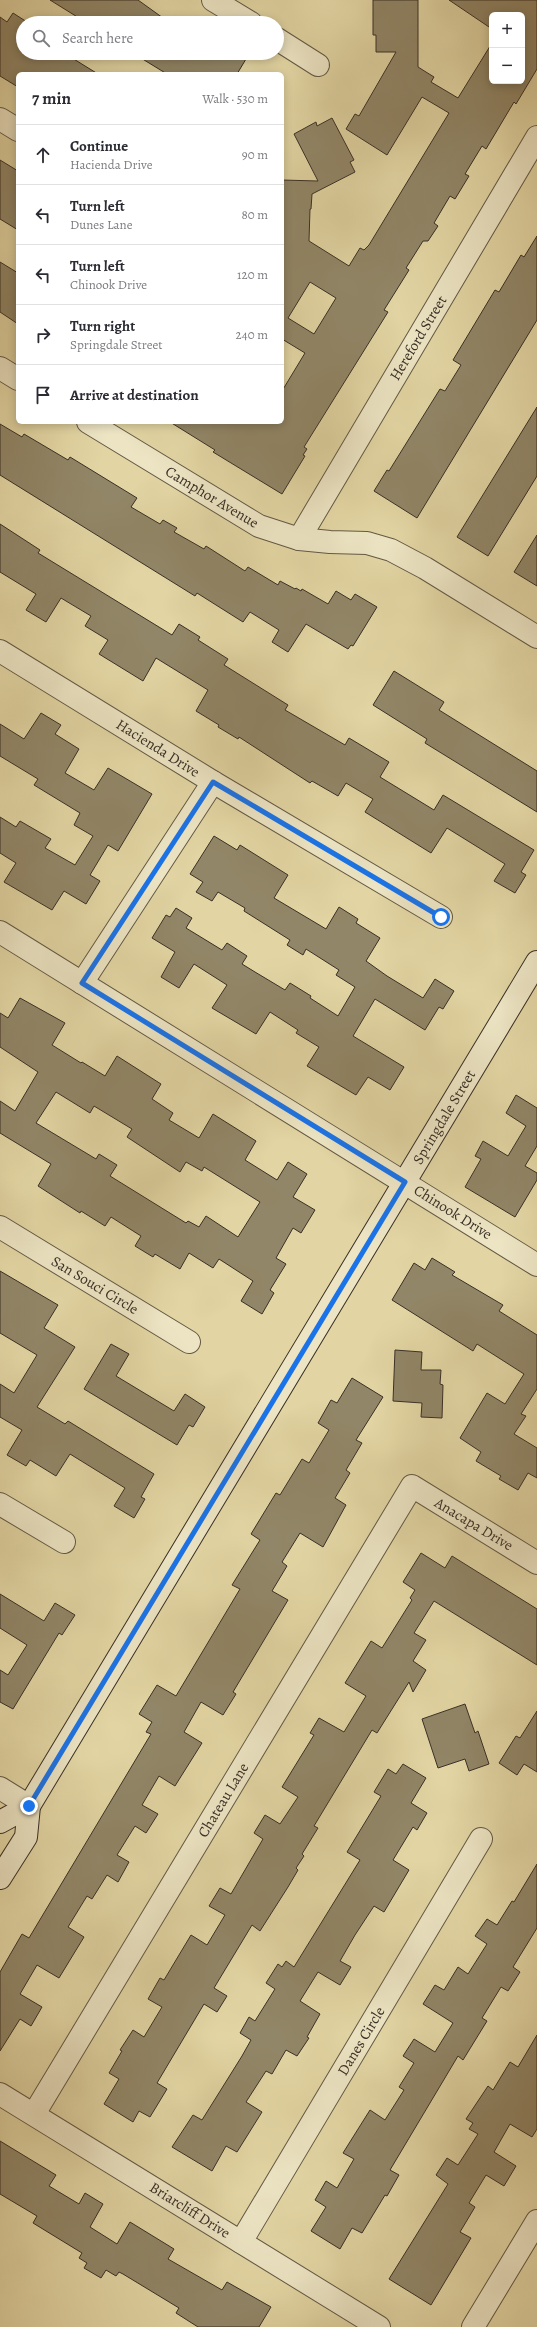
<!DOCTYPE html>
<html lang="en">
<head>
<meta charset="utf-8">
<style>
	:root { --surface:#fff; --page:#f7f7f7; --text:#2b2b33; --muted:#7c7c81; --line:#e1e1e2 }
	body { margin:0; font-family:Alegreya,serif; background:var(--page); color:var(--text) }
	.controls { position:absolute; right:12px; top:12px; display:grid; overflow:hidden; border-radius:6px; box-shadow:0 2px 10px #0003 }
	.controls button { width:36px; height:36px; display:grid; place-items:center; padding:0; border:0; border-bottom:1px solid var(--line); background:var(--surface); color:var(--text); font:20px sans-serif }
	.stop { position:absolute; width:12px; height:12px; margin:-9px; border:3px solid #1a73e8; border-radius:50%; background:#fff }
	.stop.end { background:#1a73e8; border-color:#fff; box-shadow:0 1px 4px #0008 }
	.list { margin:0; padding:0; list-style:none }
	h2 { display:flex; justify-content:space-between; align-items:center; height:52px; margin:0; padding:0 16px; font-size:17px }
	h2 small { font-size:13px; font-weight:400; color:var(--muted) }
	.list li { display:grid; grid-template-columns:26px 1fr auto; gap:12px; align-items:center; box-sizing:border-box; height:60px; padding:0 16px; border-top:1px solid var(--line) }
	.list b { display:block; font-size:15px; white-space:nowrap }
	.list p { margin:0; font-size:13px; white-space:nowrap; color:var(--muted) }
	.list em { font-size:13px; font-style:normal; color:var(--muted) }
	.icon { flex:none; width:22px; height:22px; fill:none; stroke:currentColor; stroke-width:2; stroke-linecap:round; stroke-linejoin:round }
	.map { position:relative; flex:none; width:537px; height:2327px; overflow:hidden }
	.search { position:absolute; background:var(--surface); box-shadow:0 2px 10px #0003; left:16px; top:16px; width:268px; height:44px; display:flex; align-items:center; gap:10px; box-sizing:border-box; padding:0 14px; border-radius:22px; color:var(--muted); font-size:15px }
	.panel { position:absolute; background:var(--surface); box-shadow:0 2px 10px #0003; left:16px; top:72px; width:268px; height:352px; border-radius:6px }
	.map>svg:first-child { display:block }
</style>
</head>
<body>
<div class="map">
<svg width="537" height="2327" viewBox="0 0 537 2327">
	<rect width="100%" height="100%" fill="#e2d5a3"/>
	<filter id="stains"><feTurbulence type="fractalNoise" baseFrequency=".005" numOctaves="4"/><feColorMatrix values="0 0 0 0 .2 0 0 0 0 .09 0 0 0 0 .02 0 0 0 .5 -.17"/></filter>
	<radialGradient id="worn" r=".72"><stop offset=".6" stop-color="#630" stop-opacity="0"/><stop offset="1" stop-color="#630" stop-opacity=".3"/></radialGradient>
	<!-- building -->
	<g fill="#918667" stroke="#393026" fill-rule="evenodd">
		<path d="M50 0H138L170 23H87Z"/>
		<path d="M373 0H418V67L434 77 431 82 458 98 492 43V81H522V15H492V29L449 0H537V69L516 104 514 102 486 149 482 146 465 174 469 176 455 199 450 196 434 223 438 226 428 241H423L406 268 409 270 384 310 388 312 304 447 307 449 303 455 305 456 282 494 213 452 215 450 170 422H282V391L305 353 282 339V180L318 181 294 134 316 122 317 126 332 118 354 160 350 162 355 172 312 194 311 209H310L309 241 349 266 360 248 364 250 369 245 449 113 422 97 387 155 346 129 355 114 359 116 396 52H376V35H373ZM310 282 336 298 314 334 288 318Z"/>
		<path d="M13 13 27 22 23 23V53H64L98 74H18V87L0 76V17L7 22Z"/>
		<path d="M137 53H235L246 59 237 74H167L136 55Z"/>
		<path d="M0 160 18 171V230L0 219Z"/>
		<path d="M537 236V320L417 518 374 491 387 470 389 471 440 389 445 391 461 365 453 360 495 290 499 292 521 255 524 257Z"/>
		<path d="M0 262 18 273V324L0 312Z"/>
		<path d="M537 407V476L488 556 457 537Z"/>
		<path d="M0 424 22 437 24 434 68 460 70 457 137 498 131 507 160 524 163 520 177 528 174 532 204 549 206 546 245 571 248 567 278 585 280 581 295 589 296 588 301 591 302 589 328 604 336 591 351 600 355 594 377 607 353 646 351 645 348 649 306 624 288 652 272 642 279 630 250 612 243 622 197 593 195 596 0 475Z"/>
		<path d="M0 524 40 550 38 553 172 635 179 624 200 637 198 640 228 659 224 665 288 705 285 710 345 745 349 738 389 762 380 777 434 810 443 795 534 850 521 872 526 875 515 893 494 881 505 864 447 828 431 853 365 812 373 799 346 783 338 796 312 781 310 783 239 737 238 739 218 727 219 725 196 711 208 690 156 658 143 681 99 654 108 640 85 626 91 616 61 598 46 622 26 610 36 594 0 572Z"/>
		<path d="M537 535V586L514 572Z"/>
		<path d="M394 671 444 702 439 710 537 771V812L425 743 427 739 373 705Z"/>
		<path d="M41 713 61 725 55 734 79 749 65 773 94 790 108 768 152 794 118 851 108 845 90 875 100 881 86 904 64 891 52 910 4 882 16 863 0 853V817L16 827 20 821 51 839 45 848 75 865 93 836 74 825 80 813 34 785 38 779 0 756V724L24 739Z"/>
		<path d="M214 836 237 850 240 845 288 875 274 898 326 929 339 907 358 919 356 923 380 938 366 961 387 976 423 998 435 979 454 991 443 1009 439 1007 425 1030 375 999 353 1036 404 1067 390 1090 368 1077 356 1095 307 1066 319 1047 296 1033 298 1030 270 1012 256 1034 212 1008 227 985 194 964 179 988 161 977 175 952 152 938 166 915 170 917 176 908 192 918 186 928 222 950 227 943 247 956 242 964 255 972 285 990 290 983 311 996 310 998 338 1016 355 987 336 975 339 970 306 949 303 955 287 945 290 940 244 911 245 908 218 892 212 901 196 892 203 882 190 874Z"/>
		<path d="M20 998 65 1023 52 1045 81 1063 82 1062 105 1076 117 1056 161 1084 152 1099 173 1113 169 1120 199 1138 213 1114 256 1141 245 1160 277 1180 288 1162 307 1174 293 1197 315 1210 301 1233 293 1228 276 1258 286 1264 270 1290 274 1293 262 1314 241 1301 253 1281 219 1259 213 1268 189 1253 180 1269 155 1254 153 1257 135 1246 141 1236 111 1217 105 1226 81 1211 80 1213 38 1186 51 1164 0 1133V1101L15 1111 38 1072 0 1047V1013L8 1018ZM56 1092 90 1113 94 1106 132 1129 127 1137 180 1172 186 1162 202 1171 204 1167 260 1202 238 1237 206 1216 199 1227 188 1221 186 1223 110 1176 117 1165 99 1154 96 1159 36 1123Z"/>
		<path d="M516 1095 537 1108V1146L525 1166 537 1173V1180L515 1217 465 1187 481 1159 475 1156 483 1141 508 1156 526 1126 506 1113Z"/>
		<path d="M432 1258 455 1272 452 1275 503 1305 499 1311 537 1335V1389L521 1414 526 1416 514 1434 537 1448V1478L528 1473 518 1490 499 1479 501 1476 476 1461 481 1452 460 1438 487 1393 505 1404 524 1374 477 1344 473 1351 392 1300 414 1263 425 1270Z"/>
		<path d="M0 1271 58 1305 44 1328 75 1347 37 1407 65 1424 68 1421 154 1474 141 1497 145 1499 134 1518 114 1506 125 1488 70 1454 56 1476 30 1460 26 1466 7 1455 22 1430 0 1417V1384L14 1393 37 1355 0 1333Z"/>
		<path d="M111 1344 129 1354 116 1376 174 1411 185 1394 205 1407 193 1427 189 1425 177 1445 84 1389Z"/>
		<path d="M395 1350 422 1352 421 1370H441L440 1384 443 1385 442 1418 421 1417 422 1403 393 1401Z"/>
		<path d="M352 1378 383 1397 356 1440 362 1443 346 1470 350 1473 335 1498 346 1505 323 1547 300 1533 282 1562 287 1566 272 1591 288 1600 233 1692 236 1694 223 1715 201 1702 184 1732 202 1743 175 1786 159 1776 142 1805 158 1814 146 1833 135 1826 117 1855 129 1862 118 1882 107 1875 92 1899 87 1896 68 1927 84 1937 59 1978 37 1965 20 1994 42 2007 31 2026 20 2019 0 2051V1972L22 1934 29 1938 151 1734 146 1732 152 1722 139 1714 157 1685 176 1696 240 1589 232 1585 260 1540 251 1534 276 1493 280 1495 302 1459 309 1463 329 1430 318 1423 331 1400 337 1403Z"/>
		<path d="M421 1553 445 1568 452 1556 537 1609V1665L434 1601 414 1633 426 1640 413 1661 426 1670 413 1692 409 1682 377 1733 372 1730 314 1826 318 1828 302 1854 304 1856 296 1868 298 1870 288 1887 260 1931 252 1925 214 1988 227 1996 217 2012 204 2004 157 2083 167 2089 150 2117 139 2111 133 2122 104 2104 119 2079 109 2073 122 2051 120 2050 133 2030 144 2037 162 2007 148 1999 160 1978 164 1980 191 1935 207 1945 225 1915 209 1906 220 1888 231 1894 263 1839 254 1833 265 1815 280 1824 298 1797 282 1787 314 1735 310 1733 319 1718 344 1732 366 1696 345 1683 371 1641 382 1648 412 1600 410 1598 415 1590 403 1582Z"/>
		<path d="M0 1594 44 1621 55 1603 75 1615 62 1635 59 1633 13 1709 0 1702V1670L8 1675 27 1645 0 1628Z"/>
		<path d="M465 1704 475 1733 478 1731 489 1764 469 1771 465 1759 438 1768 422 1719Z"/>
		<path d="M537 1711V1772L524 1764 517 1775 499 1763 516 1736 520 1738Z"/>
		<path d="M403 1764 426 1778 411 1803 427 1813 417 1830 413 1827 393 1860 409 1870 384 1912 374 1906 355 1935 340 1961 351 1967 340 1985 318 1972 300 2001 320 2014 307 2037 309 2038 297 2056 286 2050 272 2074 266 2071 246 2102 262 2112 237 2152 226 2146 212 2171 172 2147 193 2115 202 2120 242 2056 251 2040 240 2033 249 2017 255 2021 275 1989 266 1983 278 1964 282 1967 286 1961 294 1967 360 1860 347 1852 381 1796 374 1792 388 1769 396 1774Z"/>
		<path d="M537 1864V1928L513 1967 520 1972 508 1991 501 1987 482 2018 487 2021 463 2060 458 2056 390 2170 399 2175 387 2196 385 2195 362 2233 352 2228 340 2249 311 2231 326 2207 315 2200 326 2181 337 2188 354 2159 343 2153 370 2110 385 2120 404 2090 399 2087 414 2063 403 2056 414 2039 435 2052 453 2023 423 2004 435 1985 444 1990 458 1967 468 1974 487 1944 475 1936 487 1919 497 1925 512 1901 514 1902Z"/>
		<path d="M537 2035V2129L532 2137 510 2124 494 2152 516 2166 504 2186 486 2175 469 2203 475 2207 460 2232 471 2238 431 2305 389 2279 448 2184 436 2175 447 2158 458 2165 478 2134 469 2129 473 2123 466 2119 488 2086 493 2090 510 2062 518 2067Z"/>
		<path d="M0 2141 56 2175 49 2186 79 2204 85 2193 103 2204 90 2227 117 2244 130 2222 174 2249 168 2259 222 2290 227 2282 271 2307 259 2327H198L176 2313 179 2308 123 2274 119 2272 116 2276 106 2270 101 2278 84 2268 87 2263 79 2258 82 2253 33 2223 37 2216 0 2194Z"/>
	</g>
	<g fill="none" stroke-linecap="round" stroke-linejoin="round">
		<!-- street casing -->
		<g stroke="#635945" stroke-width="24">
			<g id="street">
				<path d="M213 0 251 23"/>
				<path d="M277 39 318 65"/>
				<path d="M0 119 18 130"/>
				<path d="M0 368 18 379"/>
				<path d="M88 422 259 526 299 539 330 542 367 543 391 550 425 568 537 637"/>
				<path d="M299 539 537 137"/>
				<path d="M0 651 213 782 441 917"/>
				<path d="M0 932 537 1265"/>
				<path d="M82 983 213 782"/>
				<path d="M0 1227 189 1342"/>
				<path d="M0 1504 64 1542"/>
				<path d="M0 1788 29 1806"/>
				<path d="M0 2094 379 2327"/>
				<path d="M34 2114 412 1486 537 1563"/>
				<path d="M241 2242 481 1839"/>
				<path d="M473 2327 537 2221"/>
			</g>
		</g>
		<!-- secondary casing -->
		<g stroke="#393026" stroke-width="24">
			<g id="secondary">
				<path d="M0 1822 29 1806"/>
				<path d="M0 1878 26 1837 29 1806 537 962"/>
			</g>
		</g>
		<!-- street -->
		<use href="#street" stroke="#ece4c3" stroke-width="22"/>
		<!-- secondary -->
		<use href="#secondary" stroke="#ece4c3" stroke-width="22"/>
	</g>
	<g fill="none" stroke-linecap="round" stroke-linejoin="round">
		<!-- route -->
		<path stroke="#1a73e8" stroke-width="5" d="M29 1806 405 1182 82 983 213 782 441 917"/>
	</g>
	<g text-anchor="middle" dominant-baseline="central" stroke-width="3" stroke-linejoin="round" paint-order="stroke">
		<!-- street labels -->
		<g font-size="15" fill="#393026" stroke="#ece4c3">
			<text transform="translate(418 338) rotate(-59)">Hereford Street</text>
			<text transform="translate(212 497) rotate(31)">Camphor Avenue</text>
			<text transform="translate(158 748) rotate(32)">Hacienda Drive</text>
			<text transform="translate(444 1117) rotate(-59)">Springdale Street</text>
			<text transform="translate(453 1212) rotate(32)">Chinook Drive</text>
			<text transform="translate(95 1285) rotate(31)">San Souci Circle</text>
			<text transform="translate(474 1524) rotate(31)">Anacapa Drive</text>
			<text transform="translate(223 1800) rotate(-59)">Chateau Lane</text>
			<text transform="translate(361 2041) rotate(-59)">Danes Circle</text>
			<text transform="translate(190 2210) rotate(32)">Briarcliff Drive</text>
		</g>
	</g>
	<rect width="100%" height="100%" filter="url(#stains)"/>
	<rect width="100%" height="100%" fill="url(#worn)"/>
</svg>
<div class="controls">
<button>+</button>
<button>−</button>
</div>
<div class="stop" style="left:441px;top:917px"></div>
<div class="stop end" style="left:29px;top:1806px"></div>
<div class="search"><svg class="icon" aria-label="search" viewBox="0 0 24 24"><circle cx="10" cy="10" r="6"/><path d="M15 15l6 6"/></svg>Search here</div>
<section class="panel">
<h2>7 min<small>Walk · 530 m</small></h2>
<ul class="list">
<li><svg class="icon" aria-label="ahead" viewBox="0 0 24 24"><path d="M12 20V5M6 11l6-6 6 6"/></svg><div><b>Continue</b><p>Hacienda Drive</p></div><em>90 m</em></li>
<li><svg class="icon" aria-label="left" viewBox="0 0 24 24"><path d="M17 20v-9H6M10 6l-5 5 5 5"/></svg><div><b>Turn left</b><p>Dunes Lane</p></div><em>80 m</em></li>
<li><svg class="icon" aria-label="left" viewBox="0 0 24 24"><path d="M17 20v-9H6M10 6l-5 5 5 5"/></svg><div><b>Turn left</b><p>Chinook Drive</p></div><em>120 m</em></li>
<li><svg class="icon" aria-label="right" viewBox="0 0 24 24"><path d="M7 20v-9h11M14 6l5 5-5 5"/></svg><div><b>Turn right</b><p>Springdale Street</p></div><em>240 m</em></li>
<li><svg class="icon" aria-label="arrive" viewBox="0 0 24 24"><path d="M6 21V4h12l-3 4 3 4H6"/></svg><div><b>Arrive at destination</b></div></li>
</ul>
</section>
</div>
</body>
</html>
